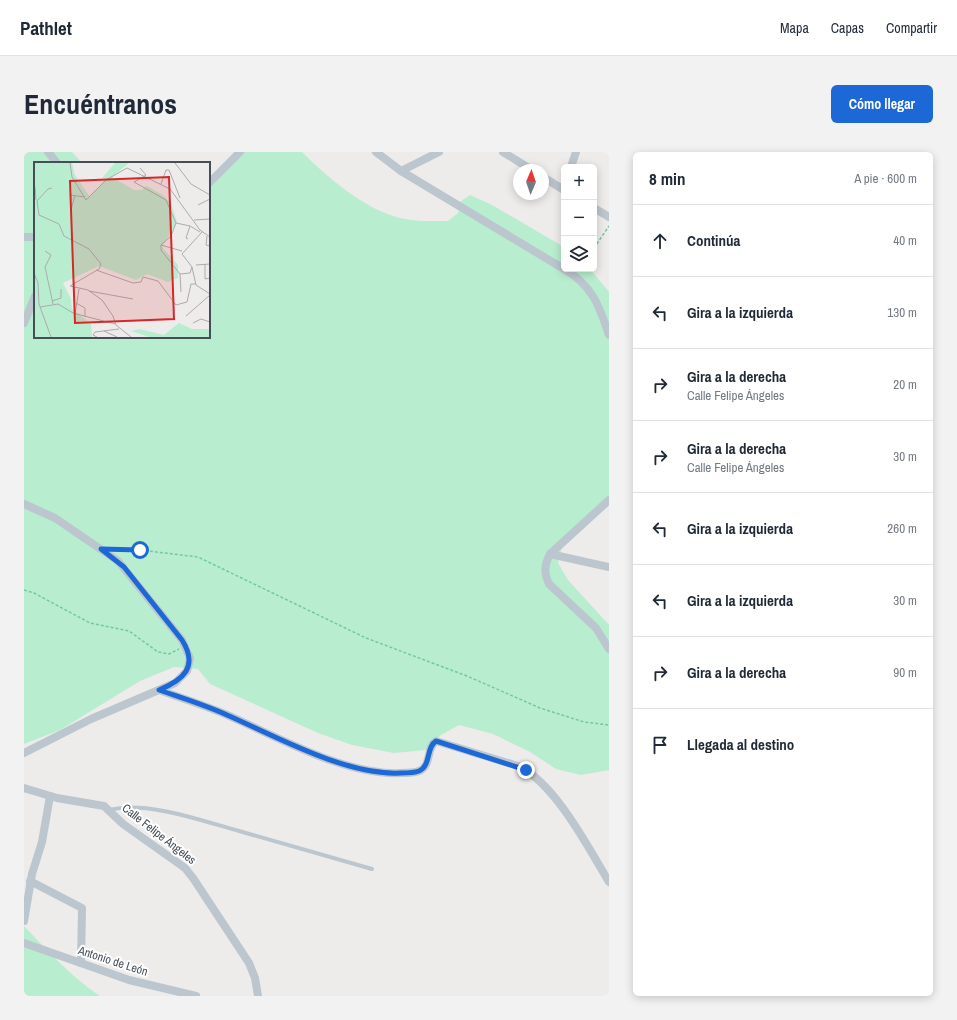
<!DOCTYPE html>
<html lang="es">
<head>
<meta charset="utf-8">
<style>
	:root { --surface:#fff; --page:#f2f2f3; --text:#1f2937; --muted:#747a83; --line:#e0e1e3; --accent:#1c68d7 }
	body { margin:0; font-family:"Archivo Narrow",sans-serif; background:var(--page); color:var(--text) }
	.controls { position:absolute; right:12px; top:12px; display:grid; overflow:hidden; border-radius:6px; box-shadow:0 2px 10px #0003 }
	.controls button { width:36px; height:36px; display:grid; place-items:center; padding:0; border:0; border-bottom:1px solid var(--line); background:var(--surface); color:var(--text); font:20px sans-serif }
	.compass { position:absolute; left:489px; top:12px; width:36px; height:36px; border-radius:50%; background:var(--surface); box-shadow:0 2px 10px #0003; rotate:2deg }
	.stop { position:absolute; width:12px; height:12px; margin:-9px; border:3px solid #1c68d7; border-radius:50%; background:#fff }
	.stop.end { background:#1c68d7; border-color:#fff; box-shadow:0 1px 4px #0008 }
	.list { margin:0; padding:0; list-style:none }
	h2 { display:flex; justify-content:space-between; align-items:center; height:52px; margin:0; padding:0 16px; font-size:17px }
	h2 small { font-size:13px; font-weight:400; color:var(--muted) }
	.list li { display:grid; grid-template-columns:26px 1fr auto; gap:12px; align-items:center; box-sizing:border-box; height:72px; padding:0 16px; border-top:1px solid var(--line) }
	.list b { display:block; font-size:15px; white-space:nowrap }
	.list p { margin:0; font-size:13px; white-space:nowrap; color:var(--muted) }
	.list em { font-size:13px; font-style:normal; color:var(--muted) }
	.icon { flex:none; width:22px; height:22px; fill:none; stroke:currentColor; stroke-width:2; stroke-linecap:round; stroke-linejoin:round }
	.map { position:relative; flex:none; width:585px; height:844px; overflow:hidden; border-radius:6px }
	header { display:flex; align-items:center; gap:24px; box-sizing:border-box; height:56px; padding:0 20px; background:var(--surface); border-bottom:1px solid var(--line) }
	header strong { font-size:19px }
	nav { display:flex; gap:22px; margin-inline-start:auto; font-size:14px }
	.intro { display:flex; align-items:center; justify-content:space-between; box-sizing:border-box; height:96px; padding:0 24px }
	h1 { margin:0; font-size:28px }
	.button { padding:10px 18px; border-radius:6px; background:var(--accent); color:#fff; font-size:14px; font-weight:700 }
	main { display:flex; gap:24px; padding:0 24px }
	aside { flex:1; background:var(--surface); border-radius:6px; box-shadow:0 2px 10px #0003 }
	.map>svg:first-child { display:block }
</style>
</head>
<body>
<header>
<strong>Pathlet</strong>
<nav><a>Mapa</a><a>Capas</a><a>Compartir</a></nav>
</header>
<div class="intro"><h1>Encuéntranos</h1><a class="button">Cómo llegar</a></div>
<main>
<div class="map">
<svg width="585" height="844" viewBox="0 0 585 844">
	<rect width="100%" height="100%" fill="#eeebeb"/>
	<!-- green -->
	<g fill="#b9edcf">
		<path d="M0 0H48L58 11H11V185H185V32L214 0H278C303 25 340 57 376 66 391 70 409 69 424 69L434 61 437 49 446 43 468 53 540 95V117H566L585 140V346L538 395 534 411 544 428 585 473V618L557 623 532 617 506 600 469 582 435 573 417 583 402 598 370 601 328 593 294 581 186 532 174 517 150 515 116 529 36 578 0 592Z"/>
		<path d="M0 774C24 799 47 825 76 844H0Z"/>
	</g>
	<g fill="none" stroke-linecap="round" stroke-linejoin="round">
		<!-- path -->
		<g stroke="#72c9a1" stroke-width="1.5" stroke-dasharray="3 2" stroke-linecap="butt">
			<path d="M570 96 585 74"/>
			<path d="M91 398H116L174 405 342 486 443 524 516 556 560 570 585 573"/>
			<path d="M0 438 10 441 66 471 105 479 134 500 145 502 155 497"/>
		</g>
		<!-- service -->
		<path stroke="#bcc6ce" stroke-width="4" d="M86 658C124 648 184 671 222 681 264 693 306 705 348 717"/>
		<!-- minor -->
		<g stroke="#bcc6ce" stroke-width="8">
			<path d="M24 0 33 11"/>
			<path d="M352 0 377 19"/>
			<path d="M415 0 377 19 540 117"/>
			<path d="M479 0 508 18"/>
			<path d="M547 15 552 0"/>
			<path d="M519 25 540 38"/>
			<path d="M185 31 216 0"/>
			<path d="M570 56 585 65"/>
			<path d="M0 85H11"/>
			<path d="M540 117C568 133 575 153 585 183"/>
			<path d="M0 171 11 144"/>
			<path d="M585 348 526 402C520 414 520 421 525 432L572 476 585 497"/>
			<path d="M0 352 31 366 94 409 158 488 166 506 163 519 151 531 67 567 0 601"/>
			<path d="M526 402 585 415"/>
			<path d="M135 538C157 546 179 553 201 562 252 584 321 624 377 621 383 621 390 621 395 619 408 614 402 595 412 589L494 614C531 631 564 695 585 730"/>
			<path d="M0 636 33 646 80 654 99 672 161 716 169 726 225 811 231 826 234 844"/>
			<path d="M6 729 58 756 57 811"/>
			<path d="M0 769 8 722 18 690 26 644"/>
			<path d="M0 791 105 828 172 844"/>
		</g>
	</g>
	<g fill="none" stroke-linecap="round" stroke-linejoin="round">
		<!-- route -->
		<path stroke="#1c68d7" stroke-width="5" d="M116 398 77 397 100 415 158 488C175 515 159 528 135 538 158 546 181 553 203 563 253 585 323 624 377 621 383 621 390 621 395 619 407 614 402 595 412 589L502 618"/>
	</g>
	<g text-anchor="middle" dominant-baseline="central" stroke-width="4" stroke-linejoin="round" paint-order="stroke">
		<!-- street labels -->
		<g font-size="12" fill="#444e58" stroke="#fff">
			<text transform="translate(135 682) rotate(38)">Calle Felipe Ángeles</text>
			<text transform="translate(89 809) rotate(18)">Antonio de León</text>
		</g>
	</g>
	<!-- overview -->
	<g transform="translate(10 10)">
		<rect width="176" height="176" fill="#eeebeb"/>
		<path d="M0 1H38L41 13 56 35 73 16H68L81 1H95L78 15 100 28H108L112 24 115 25 130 34 137 42 143 60 128 85 144 103V116L134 120 113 112 102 118 65 104 29 121 37 137 38 147 57 162 58 175H0ZM145 161 158 167H176V175H115L97 169 106 167 130 173Z" fill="#b9edcf"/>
		<path fill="none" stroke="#aaacb0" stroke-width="1" d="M36 1 38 15 52 38 72 18 93 6 136 27 166 68 176 75M141 1 157 22 176 33M106 6 112 13 100 20 132 38 142 61M127 22 132 8H135L146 36M1 25 2 38M36 33 51 35M3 39 5 53 25 62 30 74 55 87 67 102 65 107 36 124 54 128 68 138 79 154 82 163 97 175M3 39 14 27 18 26M164 43 176 37M37 48 41 33M160 58 176 57M142 61 156 64 166 70M168 70 148 92 158 105 162 123 176 132M173 74 172 83 176 84M154 77 152 76 156 64M127 83V88L146 112 156 111 158 105M127 83 137 74 142 61M127 83 148 89M0 86V111L4 121 5 142 17 175M11 89 17 93 11 105 19 142M171 102V117L176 116M162 103 176 102M62 108 99 121 107 120 109 115 124 119 142 143 153 140 157 122H162M146 112 147 130M55 129 99 137M18 139 27 136V127M42 141 51 146V155M6 145 24 142 39 151 81 162M41 152 45 127M152 154 176 133M159 161 167 157 176 160M70 169 83 175M63 175 59 173 61 170 85 167"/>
		<path fill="#d62828" fill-opacity="0.15" stroke="#d62828" stroke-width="2" d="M135 15 140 157 41 161 36 19Z"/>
		<rect width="176" height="176" fill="none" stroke="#444e58" stroke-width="2"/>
	</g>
</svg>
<div class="controls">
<button>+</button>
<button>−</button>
<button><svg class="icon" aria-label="layers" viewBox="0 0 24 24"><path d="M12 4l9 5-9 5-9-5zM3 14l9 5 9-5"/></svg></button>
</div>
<svg class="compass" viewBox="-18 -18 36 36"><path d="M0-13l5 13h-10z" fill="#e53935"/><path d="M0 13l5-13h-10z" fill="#747a83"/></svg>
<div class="stop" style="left:116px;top:398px"></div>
<div class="stop end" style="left:502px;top:618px"></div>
</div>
<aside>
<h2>8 min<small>A pie · 600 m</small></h2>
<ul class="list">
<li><svg class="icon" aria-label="ahead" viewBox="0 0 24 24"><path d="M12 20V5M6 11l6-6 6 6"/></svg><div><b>Continúa</b></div><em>40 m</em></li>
<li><svg class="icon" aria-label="left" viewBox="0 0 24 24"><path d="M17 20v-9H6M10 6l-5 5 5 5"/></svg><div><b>Gira a la izquierda</b></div><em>130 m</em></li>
<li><svg class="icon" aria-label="right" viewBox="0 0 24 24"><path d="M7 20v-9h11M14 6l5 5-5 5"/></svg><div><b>Gira a la derecha</b><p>Calle Felipe Ángeles</p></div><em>20 m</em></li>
<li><svg class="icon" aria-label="right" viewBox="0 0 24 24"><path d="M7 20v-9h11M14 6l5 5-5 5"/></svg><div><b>Gira a la derecha</b><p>Calle Felipe Ángeles</p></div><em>30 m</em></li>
<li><svg class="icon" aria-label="left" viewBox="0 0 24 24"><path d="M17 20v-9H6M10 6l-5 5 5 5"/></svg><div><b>Gira a la izquierda</b></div><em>260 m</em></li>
<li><svg class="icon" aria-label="left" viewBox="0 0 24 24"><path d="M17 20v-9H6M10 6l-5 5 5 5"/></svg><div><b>Gira a la izquierda</b></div><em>30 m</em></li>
<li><svg class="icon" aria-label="right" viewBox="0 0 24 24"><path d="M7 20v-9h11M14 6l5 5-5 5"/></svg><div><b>Gira a la derecha</b></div><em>90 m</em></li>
<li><svg class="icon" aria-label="arrive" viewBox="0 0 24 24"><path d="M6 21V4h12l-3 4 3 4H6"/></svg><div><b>Llegada al destino</b></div></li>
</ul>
</aside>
</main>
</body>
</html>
